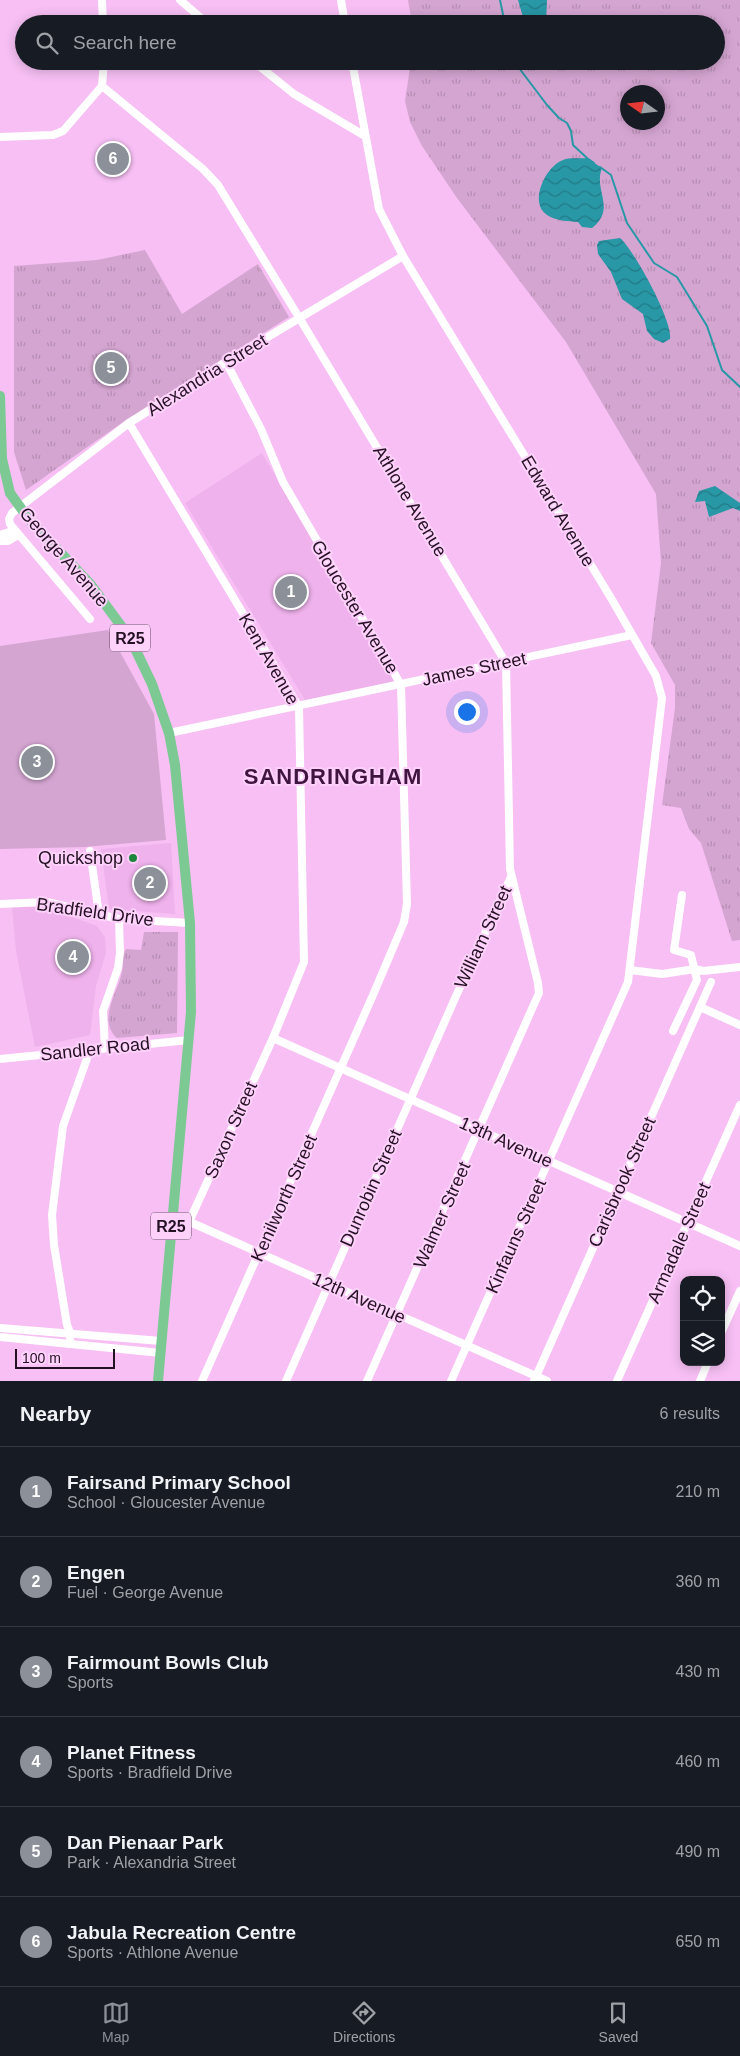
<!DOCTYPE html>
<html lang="en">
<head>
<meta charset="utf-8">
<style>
	:root { --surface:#171b24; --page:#20242c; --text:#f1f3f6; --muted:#9ea1a6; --line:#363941; --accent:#8c9099 }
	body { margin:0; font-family:Arial,sans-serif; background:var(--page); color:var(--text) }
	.controls { position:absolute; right:15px; bottom:15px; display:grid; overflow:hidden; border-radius:10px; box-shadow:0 2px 12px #0003 }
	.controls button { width:45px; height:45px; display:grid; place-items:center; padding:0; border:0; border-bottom:1px solid var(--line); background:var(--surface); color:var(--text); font:25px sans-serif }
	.compass { position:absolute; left:620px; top:85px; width:45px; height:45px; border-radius:50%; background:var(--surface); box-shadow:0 2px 12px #0003; rotate:284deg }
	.scale { position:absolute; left:15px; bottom:12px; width:100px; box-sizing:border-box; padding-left:5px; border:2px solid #251124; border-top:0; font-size:14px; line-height:18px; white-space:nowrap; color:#251124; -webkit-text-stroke:4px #fed1fb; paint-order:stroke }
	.you { position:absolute; left:466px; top:711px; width:18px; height:18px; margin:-12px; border:4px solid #fff; border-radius:50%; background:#1a73e8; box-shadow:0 0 0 8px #1a73e833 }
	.badge { display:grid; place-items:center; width:32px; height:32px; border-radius:50%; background:var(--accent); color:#fff; font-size:16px; font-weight:700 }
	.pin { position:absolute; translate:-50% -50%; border:2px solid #fff; box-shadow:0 1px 5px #0006 }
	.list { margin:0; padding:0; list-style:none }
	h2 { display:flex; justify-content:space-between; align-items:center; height:65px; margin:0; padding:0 20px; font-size:21px }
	h2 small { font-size:16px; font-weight:400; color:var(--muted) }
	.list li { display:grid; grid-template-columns:32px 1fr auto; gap:15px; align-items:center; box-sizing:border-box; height:90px; padding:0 20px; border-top:1px solid var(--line) }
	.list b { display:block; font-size:19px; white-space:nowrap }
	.list p { margin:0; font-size:16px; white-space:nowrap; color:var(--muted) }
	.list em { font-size:16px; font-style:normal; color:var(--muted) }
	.icon { flex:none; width:28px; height:28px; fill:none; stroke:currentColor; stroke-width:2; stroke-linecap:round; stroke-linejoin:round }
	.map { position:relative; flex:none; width:740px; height:1381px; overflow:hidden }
	.search { position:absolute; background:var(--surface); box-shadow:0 2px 12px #0003; left:15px; right:15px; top:15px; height:55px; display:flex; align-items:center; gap:12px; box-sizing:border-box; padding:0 18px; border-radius:28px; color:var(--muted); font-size:19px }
	.sheet { height:605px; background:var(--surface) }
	nav { display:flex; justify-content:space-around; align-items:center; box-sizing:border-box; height:70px; border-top:1px solid var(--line); background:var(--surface); font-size:14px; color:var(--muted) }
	nav a { display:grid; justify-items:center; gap:2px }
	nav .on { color:var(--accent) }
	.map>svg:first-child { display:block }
</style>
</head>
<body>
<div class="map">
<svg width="740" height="1381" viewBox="0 0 740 1381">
	<defs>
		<pattern id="grass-tufts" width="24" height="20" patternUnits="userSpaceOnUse" patternTransform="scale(1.25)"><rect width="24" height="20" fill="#d4a5d1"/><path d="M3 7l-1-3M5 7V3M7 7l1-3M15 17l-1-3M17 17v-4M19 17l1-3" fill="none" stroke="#b68db3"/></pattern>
		<pattern id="water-waves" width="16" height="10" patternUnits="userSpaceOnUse" patternTransform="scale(1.25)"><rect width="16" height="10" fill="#2897a6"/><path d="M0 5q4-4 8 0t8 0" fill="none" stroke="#227a87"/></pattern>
	</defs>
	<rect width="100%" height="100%" fill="#f7bff4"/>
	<!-- built -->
	<g fill="#efb2ec">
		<path d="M262 453 396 681 305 700 185 503Z"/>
		<path d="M171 843 175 914 109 909 101 849Z"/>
		<path d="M35 904 97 926 105 937 106 953 96 986 90 1035 35 1047 16 951 12 907Z"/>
	</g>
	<!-- grass -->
	<g fill="url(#grass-tufts)" fill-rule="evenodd">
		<path d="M408 0H740V940L732 941 701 843 689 829 681 808 662 805 675 708V685L651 643 661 563 656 494 566 342 457 198 422 146 410 122 405 101 411 61H716V24H412ZM628 92H658V122H628Z"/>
		<path d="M145 250 182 314 258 264 289 317 126 420 26 490 14 452V266L97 260Z"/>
		<path d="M144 932H178L177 1033 117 1038C97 1020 118 992 122 972 124 964 122 955 126 949L141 950Z"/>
	</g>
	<!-- garden -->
	<path fill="#d4a5d1" d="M108 630 154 714 166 840 84 847 0 849V646Z"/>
	<!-- water -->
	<g fill="url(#water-waves)">
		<path d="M518 0H547L546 24H525Z"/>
		<path d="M587 158 602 168C593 190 617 209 592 228L582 227 578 222C568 221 556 221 547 215 528 202 546 166 563 160 570 157 579 159 587 158Z"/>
		<path d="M620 238C634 250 673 321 670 339L663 343 654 339 647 331 643 314 622 299 611 272 598 254 597 245 599 241Z"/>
		<path d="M715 486 740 503V511L733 508 709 517 705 501 695 502 699 491Z"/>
	</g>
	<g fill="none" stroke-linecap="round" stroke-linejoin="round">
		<!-- stream -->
		<g stroke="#2897a6" stroke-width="2">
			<path d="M500 0 505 24"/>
			<path d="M516 61 519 68 547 105 559 118 567 123 571 131 573 145 587 158 594 163"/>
			<path d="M600 167 611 175 627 223 654 263 677 277 707 326 722 370 740 387"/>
		</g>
		<!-- minor -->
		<g stroke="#fff" stroke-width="8">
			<path d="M102 0 103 24"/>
			<path d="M180 0 208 24"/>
			<path d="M341 0 345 24"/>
			<path d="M253 61 294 94 365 136"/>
			<path d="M352 61 379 209 403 256 611 598 656 676 662 698 628 982 451 1381"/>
			<path d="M102 86 203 169 218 185 300 319 506 663 510 869 538 983 539 993 367 1381"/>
			<path d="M0 137 53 135 63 131 102 86 104 61"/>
			<path d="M129 423 299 707 304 962 273 1038 189 1222"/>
			<path d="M0 535 15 530"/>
			<path d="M0 541H8L18 535"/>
			<path d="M90 619 10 524 9 519 12 513 129 423 226 362 403 256"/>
			<path d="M169 733 632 635"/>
			<path d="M90 851 99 914"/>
			<path d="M0 904 47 902 119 919 190 923"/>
			<path d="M630 970 662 974 695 969 703 971 740 967"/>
			<path d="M700 1007 740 1025"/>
			<path d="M673 1031 697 980 691 955 674 950 682 895"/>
			<path d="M273 1038 740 1246"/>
			<path d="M105 1048 103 1011 118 968 120 952 119 919"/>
			<path d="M0 1059 189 1040"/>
			<path d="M172 1214 547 1381"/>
			<path d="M0 1328 161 1341"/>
			<path d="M721 1333 740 1291"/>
			<path d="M0 1337 161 1353"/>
			<path d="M70 1344V1332L67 1325 54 1245 52 1215 63 1126 90 1050"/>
			<path d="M202 1381 373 995 404 922 407 904 401 685 283 482 261 429 226 362"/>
			<path d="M286 1381 456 996 511 877"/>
			<path d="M534 1381 711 982"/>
			<path d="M617 1381 740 1105"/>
			<path d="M700 1381 708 1362"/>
		</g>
		<!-- major -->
		<path stroke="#7cc993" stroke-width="10" d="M0 396 2 459 10 493 28 518 91 585 130 638 152 684 169 733 175 765 190 923 191 1012 158 1381"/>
	</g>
	<!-- markers -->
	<circle fill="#1c863c" stroke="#fed1fb" stroke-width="2" cx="133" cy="858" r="5"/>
	<g text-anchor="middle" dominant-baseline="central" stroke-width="4" stroke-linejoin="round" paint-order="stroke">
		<!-- shield labels -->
		<g fill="#fed1fb" stroke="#664b64" stroke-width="1">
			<rect x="110" y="624.5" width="40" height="27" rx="4"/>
			<rect x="151" y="1212.5" width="40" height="27" rx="4"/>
		</g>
		<g font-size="16" font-weight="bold" fill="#251124">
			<text x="130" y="638">R25</text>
			<text x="171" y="1226">R25</text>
		</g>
		<!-- street labels -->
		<g font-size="18" fill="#251124" stroke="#fed1fb">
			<text transform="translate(207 375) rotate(-32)">Alexandria Street</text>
			<text transform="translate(410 501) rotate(59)">Athlone Avenue</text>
			<text transform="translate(558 511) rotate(59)">Edward Avenue</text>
			<text transform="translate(64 557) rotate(49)">George Avenue</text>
			<text transform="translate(355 607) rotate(59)">Gloucester Avenue</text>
			<text transform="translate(269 659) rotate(60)">Kent Avenue</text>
			<text transform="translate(474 669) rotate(-12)">James Street</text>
			<text transform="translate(95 912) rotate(8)">Bradfield Drive</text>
			<text transform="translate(483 937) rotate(-65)">William Street</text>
			<text transform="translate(95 1049) rotate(-6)">Sandler Road</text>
			<text transform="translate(231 1130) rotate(-66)">Saxon Street</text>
			<text transform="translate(506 1142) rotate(24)">13th Avenue</text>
			<text transform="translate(622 1182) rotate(-66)">Carisbrook Street</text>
			<text transform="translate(371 1188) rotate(-66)">Dunrobin Street</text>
			<text transform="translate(284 1198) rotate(-66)">Kenilworth Street</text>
			<text transform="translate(442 1215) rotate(-66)">Walmer Street</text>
			<text transform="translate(516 1236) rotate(-66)">Kinfauns Street</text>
			<text transform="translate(679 1243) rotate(-66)">Armadale Street</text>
			<text transform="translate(359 1298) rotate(24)">12th Avenue</text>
		</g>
		<!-- poi labels -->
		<g font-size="18" fill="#251124" stroke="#fed1fb" text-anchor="end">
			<text x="123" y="858">Quickshop</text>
		</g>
		<!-- district labels -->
		<g font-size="22" font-weight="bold" letter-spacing="1" fill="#401440" stroke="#fed1fb">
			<text x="333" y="776">SANDRINGHAM</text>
		</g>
	</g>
</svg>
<div class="controls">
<button><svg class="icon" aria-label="locate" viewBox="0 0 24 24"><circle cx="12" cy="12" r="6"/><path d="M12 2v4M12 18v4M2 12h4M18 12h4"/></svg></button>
<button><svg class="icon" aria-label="layers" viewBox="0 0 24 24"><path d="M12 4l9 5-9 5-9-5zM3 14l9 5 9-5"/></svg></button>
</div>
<svg class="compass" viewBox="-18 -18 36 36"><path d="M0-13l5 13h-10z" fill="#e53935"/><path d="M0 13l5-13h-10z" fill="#9ea1a6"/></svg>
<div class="scale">100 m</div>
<div class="you"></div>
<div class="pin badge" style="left:291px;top:592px">1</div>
<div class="pin badge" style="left:150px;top:883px">2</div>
<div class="pin badge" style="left:37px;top:762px">3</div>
<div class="pin badge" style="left:73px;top:957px">4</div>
<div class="pin badge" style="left:111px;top:368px">5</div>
<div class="pin badge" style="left:113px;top:159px">6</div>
<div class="search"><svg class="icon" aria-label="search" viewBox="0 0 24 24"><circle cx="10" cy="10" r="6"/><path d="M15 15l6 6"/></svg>Search here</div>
</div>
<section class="sheet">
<h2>Nearby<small>6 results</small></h2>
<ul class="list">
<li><span class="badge">1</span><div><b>Fairsand Primary School</b><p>School · Gloucester Avenue</p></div><em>210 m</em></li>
<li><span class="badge">2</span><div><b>Engen</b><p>Fuel · George Avenue</p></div><em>360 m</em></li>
<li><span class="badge">3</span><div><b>Fairmount Bowls Club</b><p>Sports</p></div><em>430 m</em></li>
<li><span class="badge">4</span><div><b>Planet Fitness</b><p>Sports · Bradfield Drive</p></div><em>460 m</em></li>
<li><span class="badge">5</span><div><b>Dan Pienaar Park</b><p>Park · Alexandria Street</p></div><em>490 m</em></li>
<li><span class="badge">6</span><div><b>Jabula Recreation Centre</b><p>Sports · Athlone Avenue</p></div><em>650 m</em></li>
</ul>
</section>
<nav>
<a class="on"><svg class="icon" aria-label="map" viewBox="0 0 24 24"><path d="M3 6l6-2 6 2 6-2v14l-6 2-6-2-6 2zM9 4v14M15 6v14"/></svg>Map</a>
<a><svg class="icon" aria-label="directions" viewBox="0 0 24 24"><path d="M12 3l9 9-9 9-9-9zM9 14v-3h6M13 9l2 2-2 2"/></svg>Directions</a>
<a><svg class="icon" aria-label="saved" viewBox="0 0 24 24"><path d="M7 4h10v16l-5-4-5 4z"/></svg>Saved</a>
</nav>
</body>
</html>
